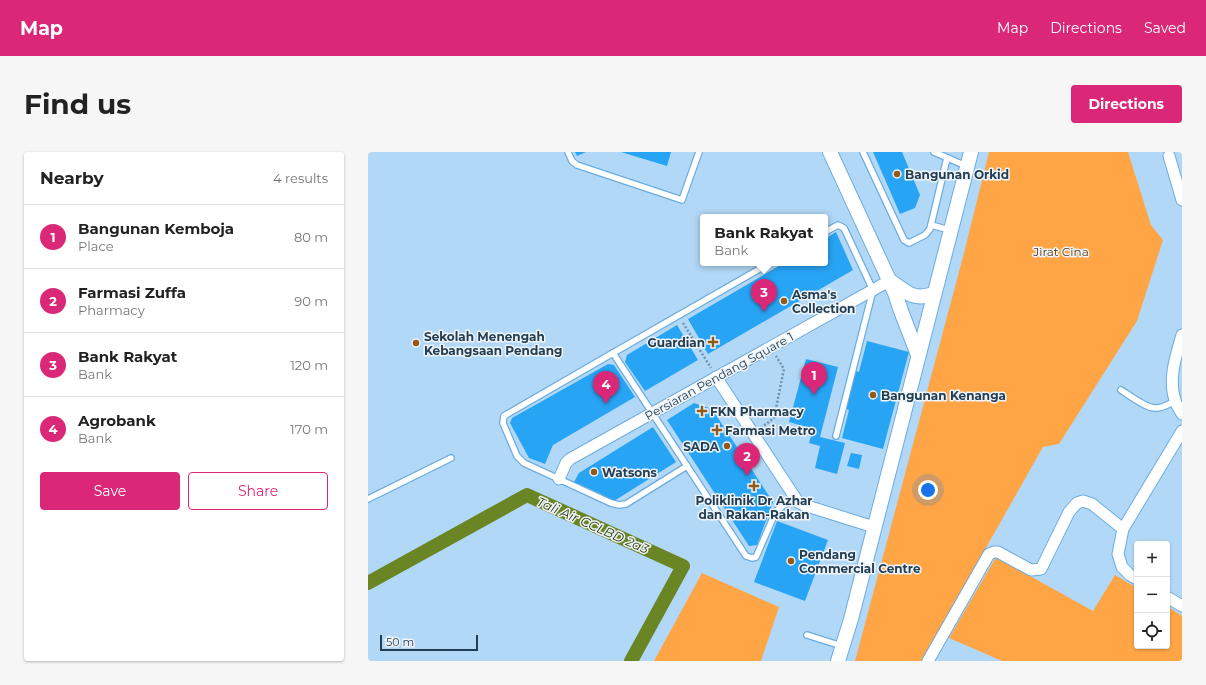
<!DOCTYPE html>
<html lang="en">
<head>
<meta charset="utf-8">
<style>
	:root { --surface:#fff; --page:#f6f6f6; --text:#222; --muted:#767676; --line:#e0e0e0; --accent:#db2777 }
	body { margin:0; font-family:Montserrat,sans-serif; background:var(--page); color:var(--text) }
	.controls { position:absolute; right:12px; bottom:12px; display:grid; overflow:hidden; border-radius:4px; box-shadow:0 1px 3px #0004 }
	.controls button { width:36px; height:36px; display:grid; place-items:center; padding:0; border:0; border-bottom:1px solid var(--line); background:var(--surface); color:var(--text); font:20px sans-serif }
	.scale { position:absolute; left:12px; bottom:10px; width:98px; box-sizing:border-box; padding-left:4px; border:2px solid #233e53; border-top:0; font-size:11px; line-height:14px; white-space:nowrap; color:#233e53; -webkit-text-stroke:3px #eef4f9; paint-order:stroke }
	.you { position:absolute; left:560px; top:338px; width:14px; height:14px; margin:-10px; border:3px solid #fff; border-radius:50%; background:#1a73e8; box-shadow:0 0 0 6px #1a73e833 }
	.badge { display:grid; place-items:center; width:26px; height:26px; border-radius:50%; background:var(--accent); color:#fff; font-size:13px; font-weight:700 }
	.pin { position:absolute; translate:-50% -33px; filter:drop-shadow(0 1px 2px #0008) }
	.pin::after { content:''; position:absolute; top:21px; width:14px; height:12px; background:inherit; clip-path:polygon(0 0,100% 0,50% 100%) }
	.popup { position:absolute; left:332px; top:62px; width:128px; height:52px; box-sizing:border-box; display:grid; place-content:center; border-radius:4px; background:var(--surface); filter:drop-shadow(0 1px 3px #0005); font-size:13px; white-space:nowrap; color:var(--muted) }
	.popup b { font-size:15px; color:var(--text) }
	.popup::after { content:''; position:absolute; left:50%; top:100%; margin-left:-8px; border:8px solid transparent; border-top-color:var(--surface) }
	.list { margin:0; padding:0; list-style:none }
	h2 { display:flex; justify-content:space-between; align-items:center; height:52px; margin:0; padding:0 16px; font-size:17px }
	h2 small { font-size:13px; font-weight:400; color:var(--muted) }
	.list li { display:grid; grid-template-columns:26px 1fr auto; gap:12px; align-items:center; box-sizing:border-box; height:64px; padding:0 16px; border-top:1px solid var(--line) }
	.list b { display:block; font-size:15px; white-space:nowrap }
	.list p { margin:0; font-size:13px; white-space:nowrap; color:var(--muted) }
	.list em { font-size:13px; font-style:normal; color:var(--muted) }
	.actions { display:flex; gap:8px; padding:12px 16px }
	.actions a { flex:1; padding:9px 0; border:1px solid var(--accent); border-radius:4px; text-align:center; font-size:14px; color:var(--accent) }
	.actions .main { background:var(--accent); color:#fff }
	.icon { flex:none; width:22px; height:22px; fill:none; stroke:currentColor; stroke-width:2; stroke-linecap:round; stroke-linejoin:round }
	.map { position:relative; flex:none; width:814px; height:509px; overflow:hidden; border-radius:4px }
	header { display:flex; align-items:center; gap:24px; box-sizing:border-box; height:56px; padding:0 20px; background:var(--accent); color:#fff }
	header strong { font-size:19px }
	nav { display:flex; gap:22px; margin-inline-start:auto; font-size:14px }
	.intro { display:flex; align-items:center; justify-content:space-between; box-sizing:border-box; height:96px; padding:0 24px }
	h1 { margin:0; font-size:28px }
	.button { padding:10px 18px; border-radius:4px; background:var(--accent); color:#fff; font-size:14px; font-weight:700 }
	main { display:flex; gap:24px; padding:0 24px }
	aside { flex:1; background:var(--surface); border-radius:4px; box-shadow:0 1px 3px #0004 }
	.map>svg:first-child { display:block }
</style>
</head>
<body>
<header>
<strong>Map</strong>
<nav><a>Map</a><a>Directions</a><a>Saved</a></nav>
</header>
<div class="intro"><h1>Find us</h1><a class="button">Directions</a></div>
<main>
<aside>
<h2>Nearby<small>4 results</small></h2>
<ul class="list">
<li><span class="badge">1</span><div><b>Bangunan Kemboja</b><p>Place</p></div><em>80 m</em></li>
<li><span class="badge">2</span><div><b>Farmasi Zuffa</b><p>Pharmacy</p></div><em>90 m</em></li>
<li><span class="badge">3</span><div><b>Bank Rakyat</b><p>Bank</p></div><em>120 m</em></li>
<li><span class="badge">4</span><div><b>Agrobank</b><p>Bank</p></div><em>170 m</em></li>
</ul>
<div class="actions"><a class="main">Save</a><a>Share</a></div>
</aside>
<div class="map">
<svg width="814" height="509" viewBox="0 0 814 509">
	<rect width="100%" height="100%" fill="#b2d8f7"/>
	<!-- green -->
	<g fill="#ffa546">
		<path d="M621 0H760L783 73 795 88 769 169 691 292 675 295 554 509H487L596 101Z"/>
		<path d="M628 405 725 459 747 423 769 436V494H799V454L814 464V509H634L581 486Z"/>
		<path d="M334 421 411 455 393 509H286Z"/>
	</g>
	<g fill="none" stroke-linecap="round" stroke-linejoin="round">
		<!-- canal -->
		<path stroke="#6a8524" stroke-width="14" d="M0 431 159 343 315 414 263 509"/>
	</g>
	<!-- building -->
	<g fill="#28a4f5">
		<path d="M207 0H218L209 4Z"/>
		<path d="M253 0H303L299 14Z"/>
		<path d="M505 0H534L552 43 547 56 532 62Z"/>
		<path d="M468 80 485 118 340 202 320 167 416 111H457V87Z"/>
		<path d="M309 173 330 208 277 239 257 210 259 203Z"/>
		<path d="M499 189 541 200 515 297 474 286 481 258 478 257 488 219 491 220Z"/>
		<path d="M438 207 470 215 452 285 477 291 469 322 447 316 452 294 441 291 445 277 421 270Z"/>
		<path d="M240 212 246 213 267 245 185 293 177 312 161 306 142 271 144 266Z"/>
		<path d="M326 251 344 257 405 350 389 393 381 394 299 268Z"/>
		<path d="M285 275 308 310 246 349 206 330 211 321Z"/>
		<path d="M483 301 494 303 491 317 479 314Z"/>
		<path d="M409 369 460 388 437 449 386 430Z"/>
	</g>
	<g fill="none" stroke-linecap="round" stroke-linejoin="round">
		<!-- service casing -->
		<g stroke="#6cacdf" stroke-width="8">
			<g id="service">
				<path d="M200 0 204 9 209 13 314 48 331 0"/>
				<path d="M495 0 536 88 541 91 557 83 562 77 579 6"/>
				<path d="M566 0 598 14"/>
				<path d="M563 73 582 78"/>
				<path d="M457 80 470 73 476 76 505 138 468 284"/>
				<path d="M402 111 245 201 378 404 384 406 388 405 408 359 427 345"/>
				<path d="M245 201 136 264 135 271 149 304 156 311 243 351 251 353 258 352 319 314"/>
				<path d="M753 238C761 243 779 257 788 256 795 256 801 252 807 249"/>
				<path d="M0 347 83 306"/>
				<path d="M439 483 474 494"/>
			</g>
		</g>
		<!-- minor casing -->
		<g stroke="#6cacdf" stroke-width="13">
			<g id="minor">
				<path d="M801 4 814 48"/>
				<path d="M814 183C808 203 800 227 807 248 808 253 812 258 814 262"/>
				<path d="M348 225 430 350 436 353 506 375"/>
				<path d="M191 327 198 311 202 307 521 129"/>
				<path d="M769 427 762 423 754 415 750 402 755 377 814 279"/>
				<path d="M799 445 814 454"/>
				<path d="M560 509 621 402 626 400H630L663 418 673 417 701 360 709 351 715 349 724 352 755 377"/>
			</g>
		</g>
		<!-- tertiary casing -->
		<g stroke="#6cacdf" stroke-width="16">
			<g id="tertiary">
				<path d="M462 0 527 141 533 159 550 203"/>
				<path d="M522 129C539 140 544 149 566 142"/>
				<path d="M470 509 483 467 603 0"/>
			</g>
		</g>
		<!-- path -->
		<g stroke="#7091ab" stroke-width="2.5" stroke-dasharray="2 2" stroke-linecap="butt">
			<path d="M315 171 343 216"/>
			<path d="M393 276 406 266 416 217 408 204"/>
		</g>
		<!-- service -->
		<use href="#service" stroke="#fff" stroke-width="5.5"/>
		<!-- minor -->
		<use href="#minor" stroke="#fff" stroke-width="11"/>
		<!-- tertiary -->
		<use href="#tertiary" stroke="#fff" stroke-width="14"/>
	</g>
	<!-- markers -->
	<g fill="#935917" stroke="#eef4f9" stroke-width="1.5">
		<circle cx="529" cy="22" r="4"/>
		<circle cx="416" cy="149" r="4"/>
		<path d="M343 184h4v4h4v4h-4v4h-4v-4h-4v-4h4z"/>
		<circle cx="48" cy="191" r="4"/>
		<circle cx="505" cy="243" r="4"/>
		<path d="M332 253h4v4h4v4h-4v4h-4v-4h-4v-4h4z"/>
		<path d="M347 272h4v4h4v4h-4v4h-4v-4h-4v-4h4z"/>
		<circle cx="359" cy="294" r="4"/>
		<circle cx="226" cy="320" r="4"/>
		<path d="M384 328h4v4h4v4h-4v4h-4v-4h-4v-4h4z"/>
		<circle cx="423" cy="409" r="4"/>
	</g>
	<g text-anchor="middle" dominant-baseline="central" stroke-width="3" stroke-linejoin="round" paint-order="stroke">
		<!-- poi labels -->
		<g font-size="12" font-weight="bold" fill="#233e53" stroke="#eef4f9" text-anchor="start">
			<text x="537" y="22">Bangunan Orkid</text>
			<text x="424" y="142">Asma's<tspan x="424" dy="14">Collection</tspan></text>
			<text x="56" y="184">Sekolah Menengah<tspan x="56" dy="14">Kebangsaan Pendang</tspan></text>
			<text x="337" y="190" text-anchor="end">Guardian</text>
			<text x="513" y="243">Bangunan Kenanga</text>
			<text x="342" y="259">FKN Pharmacy</text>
			<text x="357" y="278">Farmasi Metro</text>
			<text x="351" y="294" text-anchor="end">SADA</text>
			<text x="234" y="320">Watsons</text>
			<text x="386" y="348" text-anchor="middle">Poliklinik Dr Azhar<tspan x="386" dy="14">dan Rakan-Rakan</tspan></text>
			<text x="431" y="402">Pendang<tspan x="431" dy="14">Commercial Centre</tspan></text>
		</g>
		<!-- park labels -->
		<g font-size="12" fill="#5f3a12" stroke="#eef4f9">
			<text x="693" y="99">Jirat Cina</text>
		</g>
		<!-- street labels -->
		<g font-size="12" fill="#233e53" stroke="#eef4f9">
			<text transform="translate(351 224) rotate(-29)">Persiaran Pendang Square 1</text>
		</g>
		<!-- water labels -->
		<g font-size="13" font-style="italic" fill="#303d0a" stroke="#eef4f9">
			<text transform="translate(225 373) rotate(24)">Tali Air CCLBD 2a3</text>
		</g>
	</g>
</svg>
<div class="controls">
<button>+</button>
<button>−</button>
<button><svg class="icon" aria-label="locate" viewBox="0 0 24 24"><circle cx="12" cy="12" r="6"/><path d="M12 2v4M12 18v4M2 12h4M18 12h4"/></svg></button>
</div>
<div class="scale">50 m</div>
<div class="you"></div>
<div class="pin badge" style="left:446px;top:243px">1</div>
<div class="pin badge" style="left:379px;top:324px">2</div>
<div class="pin badge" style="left:396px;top:160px">3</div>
<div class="popup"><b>Bank Rakyat</b>Bank</div>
<div class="pin badge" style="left:238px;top:252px">4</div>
</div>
</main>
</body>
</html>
